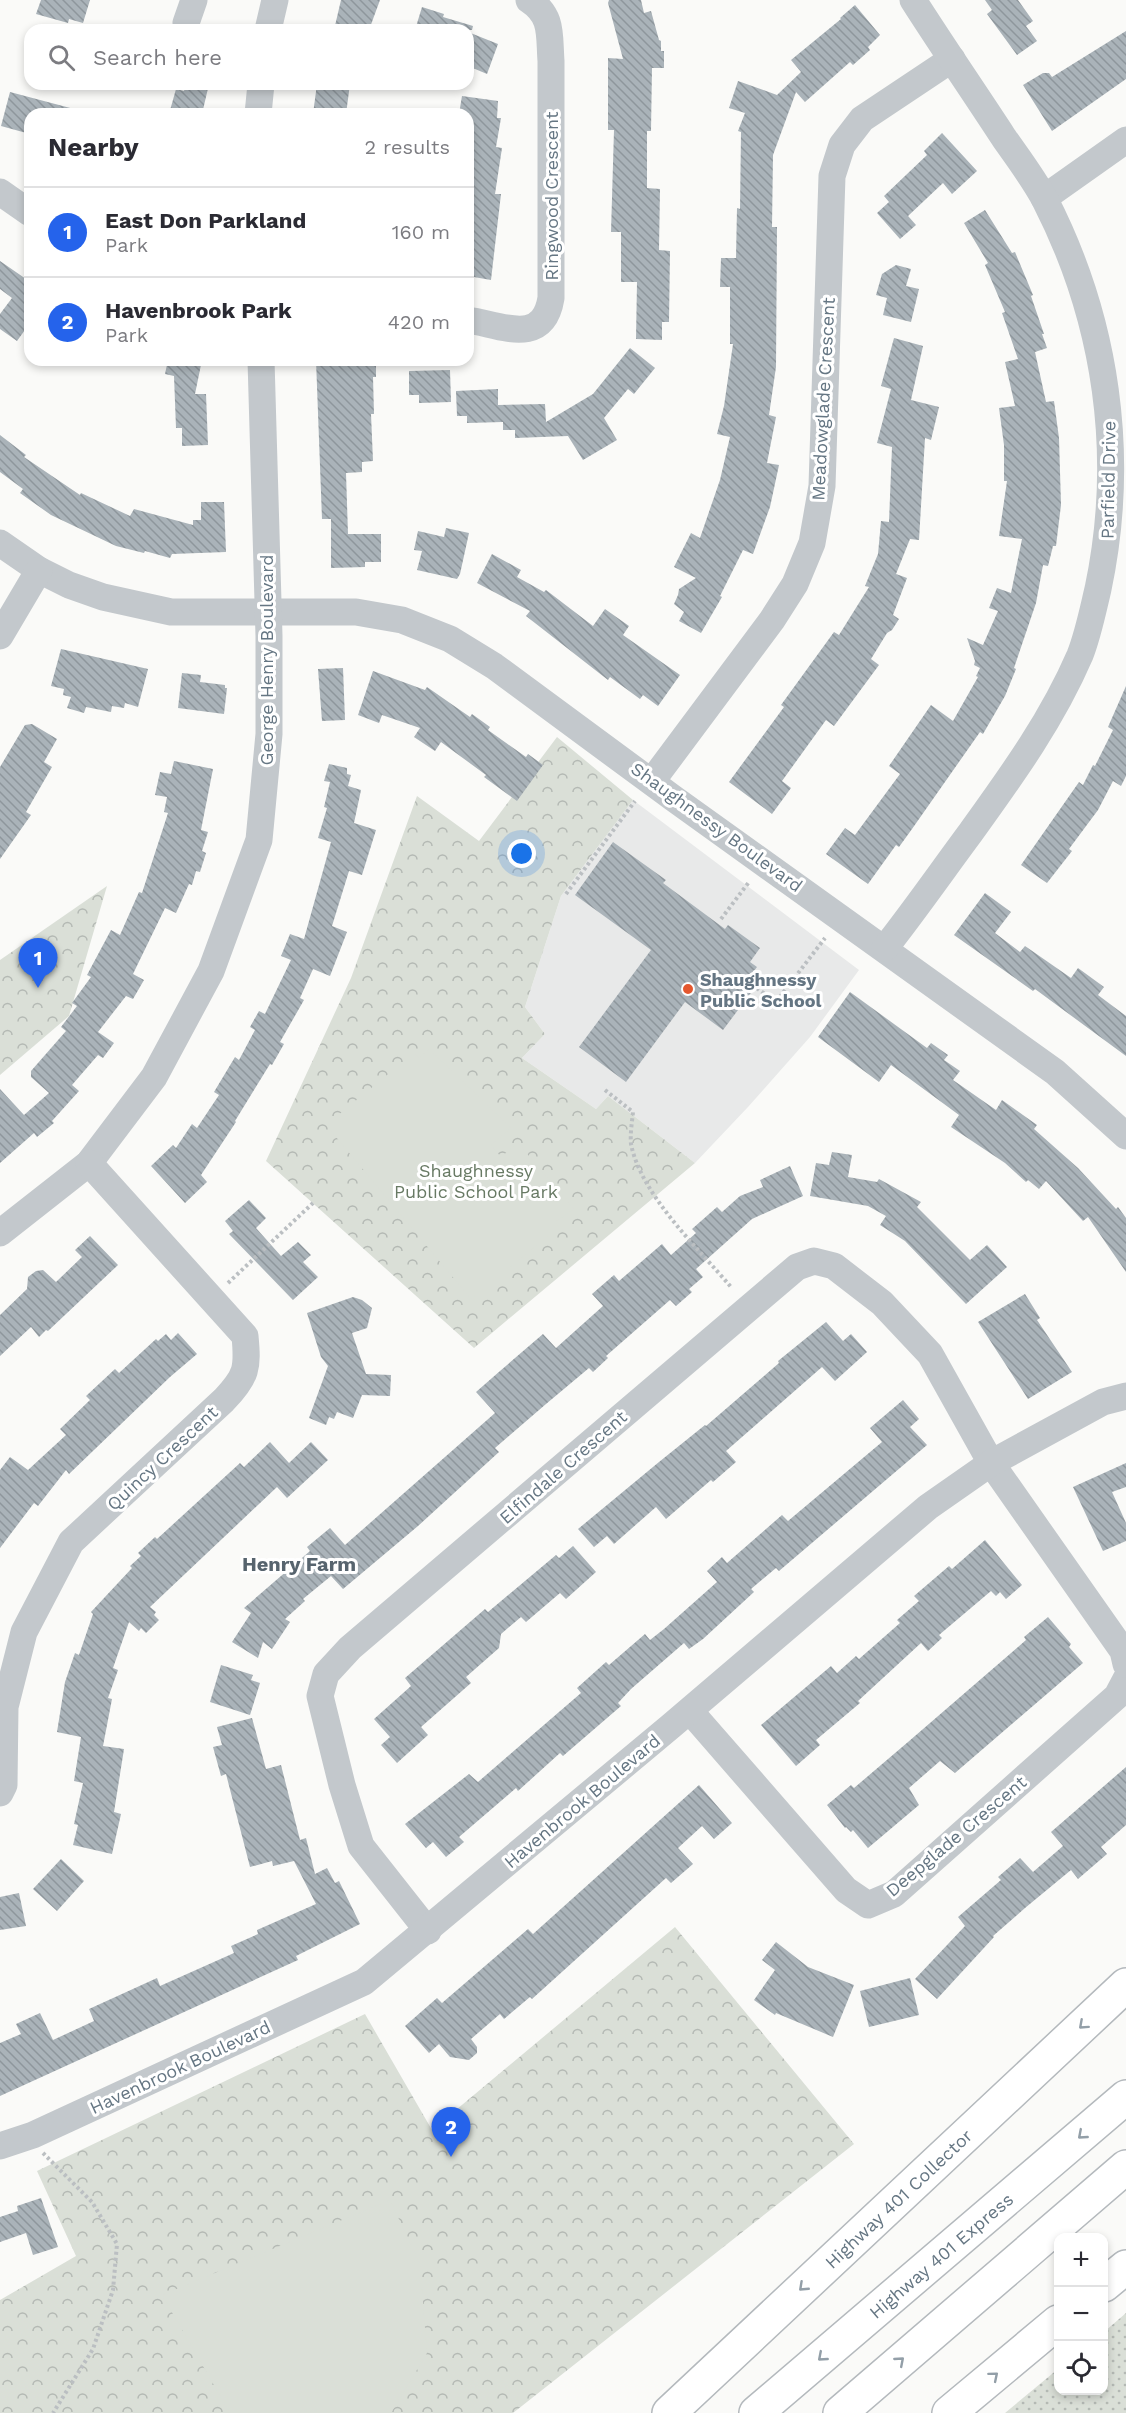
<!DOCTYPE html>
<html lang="en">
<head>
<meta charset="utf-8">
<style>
	:root { --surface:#fff; --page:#f7f7f7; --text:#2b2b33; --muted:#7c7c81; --line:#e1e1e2; --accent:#2563eb }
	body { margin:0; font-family:"Work Sans",sans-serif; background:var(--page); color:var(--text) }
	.controls { position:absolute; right:18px; bottom:18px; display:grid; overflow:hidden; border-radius:12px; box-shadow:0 3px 9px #0003 }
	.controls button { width:54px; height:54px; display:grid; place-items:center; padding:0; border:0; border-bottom:2px solid var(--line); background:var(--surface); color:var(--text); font:30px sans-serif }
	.you { position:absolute; left:522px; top:854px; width:21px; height:21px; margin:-15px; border:4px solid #fff; border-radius:50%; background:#1a73e8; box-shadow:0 0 0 9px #1a73e833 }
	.badge { display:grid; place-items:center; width:39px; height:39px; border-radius:50%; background:var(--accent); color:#fff; font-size:20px; font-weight:700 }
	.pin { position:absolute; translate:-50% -50px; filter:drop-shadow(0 2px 3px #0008) }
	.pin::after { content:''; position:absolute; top:32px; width:21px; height:18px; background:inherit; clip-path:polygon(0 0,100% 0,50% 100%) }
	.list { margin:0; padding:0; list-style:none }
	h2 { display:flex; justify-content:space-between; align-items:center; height:78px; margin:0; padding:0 24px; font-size:26px }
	h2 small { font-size:20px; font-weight:400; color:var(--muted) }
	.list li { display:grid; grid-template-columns:39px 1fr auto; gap:18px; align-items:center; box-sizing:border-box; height:90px; padding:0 24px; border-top:2px solid var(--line) }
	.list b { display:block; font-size:22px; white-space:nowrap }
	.list p { margin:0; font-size:20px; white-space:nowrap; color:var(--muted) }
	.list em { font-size:20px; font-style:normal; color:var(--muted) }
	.icon { flex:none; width:33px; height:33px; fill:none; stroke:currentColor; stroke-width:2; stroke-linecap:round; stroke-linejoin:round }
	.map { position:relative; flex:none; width:1126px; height:2413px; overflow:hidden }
	.search { position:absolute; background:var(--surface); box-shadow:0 3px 9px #0003; left:24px; top:24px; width:450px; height:66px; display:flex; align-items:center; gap:15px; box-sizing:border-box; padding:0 21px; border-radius:18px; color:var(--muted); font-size:22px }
	.panel { position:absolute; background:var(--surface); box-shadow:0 3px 9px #0003; left:24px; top:108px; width:450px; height:258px; border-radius:18px }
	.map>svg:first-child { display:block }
</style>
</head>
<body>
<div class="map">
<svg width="1126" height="2413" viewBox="0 0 1126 2413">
	<defs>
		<pattern id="grass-dots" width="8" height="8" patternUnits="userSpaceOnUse" patternTransform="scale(1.5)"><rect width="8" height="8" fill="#dadfd7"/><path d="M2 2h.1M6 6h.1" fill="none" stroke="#b4b9b4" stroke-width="1.8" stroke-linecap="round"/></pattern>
		<pattern id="park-crowns" width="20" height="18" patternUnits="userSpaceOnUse" patternTransform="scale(1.5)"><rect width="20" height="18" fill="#dadfd7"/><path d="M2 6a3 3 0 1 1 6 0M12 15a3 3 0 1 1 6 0" fill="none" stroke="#b4b9b4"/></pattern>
		<pattern id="building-back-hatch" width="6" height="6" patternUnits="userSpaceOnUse" patternTransform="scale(1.5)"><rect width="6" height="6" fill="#aab3b9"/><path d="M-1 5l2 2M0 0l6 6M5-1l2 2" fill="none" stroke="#8e969c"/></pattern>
	</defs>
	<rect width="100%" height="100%" fill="#fafaf8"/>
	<!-- built -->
	<path fill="#e8e9e9" d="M633 800 859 970 810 1037 748 1107 695 1163 608 1096 596 1109 522 1058 545 1034 525 1007 561 896Z"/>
	<!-- grass -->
	<path fill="url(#grass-dots)" d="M1126 2313V2413H1005L1058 2369V2390H1104V2332Z"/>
	<!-- park -->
	<g fill="url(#park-crowns)">
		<path d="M557 737 633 800 561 896 525 1007 545 1034 522 1058 596 1109 608 1096 695 1163 474 1348 266 1161 351 978 417 796 479 841Z"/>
		<path d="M107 886 69 1016 0 1075V960Z"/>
		<path d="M675 1927 854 2144 513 2413H0V2300L76 2256 37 2171 365 2014 432 2130Z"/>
	</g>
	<!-- pitch -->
	<g fill="#dadfd7">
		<path d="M429 1049 511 1128 491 1145 501 1157 518 1143 574 1209 555 1222 559 1227 471 1299 326 1125 414 1053 419 1058Z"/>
		<path d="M390 2200 420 2264 427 2353 391 2413H230L162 2295Z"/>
	</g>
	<!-- building -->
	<g fill="url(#building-back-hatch)">
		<path d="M41 0H90L83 23 69 19 68 23 36 14Z"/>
		<path d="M341 0H380L369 30H334Z"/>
		<path d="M609 0H641L644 13 651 11 659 40 661 41V51H664V68H652L651 131H647V188L660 189 659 250 670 251 669 322H662V340L636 339 637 282H621V232H611L614 130H608V58L623 59 608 3Z"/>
		<path d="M985 0H1018L1033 21 1026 26 1037 41 1017 55 987 14 992 10Z"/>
		<path d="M855 5 880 35 868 47 870 50 853 65 850 62 805 102 796 92 773 155 772 227H777L776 367 769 415 776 417 767 463 779 465 770 507 753 554 743 550 720 596 722 597 701 633 679 621 684 612 674 604 678 595 679 589 696 578 674 567 691 533 700 538 720 480 730 437 717 434 724 406 733 344H730V287H720L721 258H736L737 208 740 209 741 132 738 131 745 113 729 108 738 81 777 95 801 72 791 60 841 19 840 18Z"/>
		<path d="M422 7 444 14 443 17 473 26 472 30H415Z"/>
		<path d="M1126 31V79L1052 131 1023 85 1043 73H1049L1052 77Z"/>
		<path d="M468 32 498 44 487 74 468 66Z"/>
		<path d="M186 84H209L202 114H169L176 89 184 91Z"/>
		<path d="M317 84H350L346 114H313Z"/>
		<path d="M10 92 74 109 73 114H30V134L1 126Z"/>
		<path d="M462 96 498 101 497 118H501L496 147 502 148 495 194H501L491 280 468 276V114H459Z"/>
		<path d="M942 133 977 171 952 194 943 183 908 216 916 225 900 239 877 213 889 202 884 196 927 155 924 151Z"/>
		<path d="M985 210 1012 253 1015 252 1033 295 1031 296 1044 334H1042L1047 348 1035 352 1046 402 1054 401 1059 438 1061 505 1056 546H1053L1048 566 1043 565 1036 603 1014 668 1016 669 1005 696 983 734 980 732 912 829 899 847 896 845 868 884 826 854 845 828 855 835 900 774 889 766 931 705 953 721 978 677 976 676 980 668 974 665 975 661 967 638 983 645 998 611 989 608 997 588 1011 593 1022 539 999 536 1007 481H1004V445L999 408 1015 406 1005 362 1018 359 1002 313 1005 312 985 265 988 263 964 223Z"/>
		<path d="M0 261 26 279 30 273V323L17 341 0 329V314L12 298 0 289Z"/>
		<path d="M896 265 911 269 906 286 919 289 911 322 883 315 887 298 876 295 882 274Z"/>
		<path d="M894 338 923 346 911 400 939 407 931 440 925 438 919 540 910 539 896 574 907 578 893 615 899 619 892 630 887 633 871 659 879 665 834 726 826 720 782 781 791 788 772 814 729 782 784 707 781 705 834 632 839 635 869 587 865 586 878 554 881 521 889 522 892 447 877 443 891 389 881 386Z"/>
		<path d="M630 348 655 368 634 394 628 389 604 418 617 440 583 460 568 436 515 438V430H503V422L467 423V416H457L456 391 498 389V405L545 404 546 422 593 394Z"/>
		<path d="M168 360H202L195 394H206L208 445 182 446V428H176L174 376 165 374Z"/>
		<path d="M316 360H376V377H373L374 414H371L373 461 362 462V472L346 473 348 534H381V562H365V567L331 568V519H322Z"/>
		<path d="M450 370 451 402 419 403V395H409V371Z"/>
		<path d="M0 435 26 455 24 457 80 495 81 493 130 516 134 509 193 525V520H201V502H224L226 552 172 554 170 558 145 551 144 553 116 546 51 515 20 493 23 489 0 472Z"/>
		<path d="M446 528 469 533 460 574 457 579 417 570 422 551 414 550 418 531 444 537Z"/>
		<path d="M492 554 521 570 517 577 544 592 546 590 593 626 605 609 629 626 623 635 680 675 658 706 643 695 640 699 610 677 608 680 526 616 530 611 477 583Z"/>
		<path d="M61 649 148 669 138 707 125 703 124 708 112 706 111 712 86 707 84 713 67 708 71 697 63 695 64 689 51 686Z"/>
		<path d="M343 668 345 720 322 721 318 669Z"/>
		<path d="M373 671 425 690 427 687 470 717 472 714 490 727 488 730 526 757 528 754 543 765 517 801 484 777 486 775 441 742 435 751 414 737 420 728 382 715 379 723 358 715Z"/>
		<path d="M182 673 201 675 200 682 225 685V688H227L224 714 178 708Z"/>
		<path d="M1126 686V776L1121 786 1113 781 1098 810 1069 849 1072 851 1047 883 1021 865 1079 782 1083 785 1093 765 1095 766 1113 730 1108 727Z"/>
		<path d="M32 724 57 739 44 762 52 767 26 812 31 815 0 859V767L25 725Z"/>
		<path d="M174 761 213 769 201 830 208 832 202 851 206 853 200 872 196 871 192 885 189 884 176 913 165 908 133 974 144 980 133 999 126 996 98 1032 114 1043 103 1058 98 1055 72 1085 79 1091 52 1121 54 1123 37 1137 34 1133 0 1163V1089L24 1115 49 1093 31 1077V1071L66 1031 61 1027 77 1006 72 1003 91 977 87 975 111 930 120 935 139 892 142 893 168 813 164 812 167 797 155 795 160 772 171 774Z"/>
		<path d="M329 764 347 768V774L351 775 348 786 361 790 354 823 376 830 362 875 349 871 332 926 347 932 330 976 313 969 300 998 304 1000 280 1042 284 1044 272 1065 270 1064 235 1121 236 1122 201 1175 207 1182 185 1203 151 1166 173 1145 176 1148 192 1124 197 1128 219 1095 214 1092 235 1057 239 1060 255 1030 250 1027 259 1011 265 1014 291 960 281 956 290 934 304 939 331 842 318 838 327 808 324 807 330 782 324 781Z"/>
		<path d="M613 842 666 880 663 883 725 929 728 925 760 948 750 962 757 967 745 983 753 990 723 1030 685 1002 626 1082 579 1047 651 950 575 895Z"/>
		<path d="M985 893 1011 912 995 933 1020 952 1025 946 1071 978 1078 968 1104 987 1098 995 1126 1016V1056L1035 989 1033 991 954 935Z"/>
		<path d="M850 992 927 1048 931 1043 948 1055 944 1060 960 1071 953 1080 996 1110 1002 1100 1037 1125 1034 1129 1078 1168 1116 1209 1118 1207 1126 1218V1272L1088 1217 1083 1221 1046 1181 1039 1189 1028 1180 1026 1182 1005 1163 951 1127 959 1115 891 1065 879 1082 818 1037Z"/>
		<path d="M832 1152 852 1155 848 1177 877 1182 879 1179 921 1202 917 1207 970 1260 987 1245 1007 1267 966 1304 905 1241 880 1225 886 1216 868 1206 810 1196 816 1163 829 1165Z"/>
		<path d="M790 1166 803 1196 752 1219 696 1269 703 1277 689 1289 692 1292 676 1306 670 1300 606 1356 608 1358 593 1372 589 1368 546 1404 495 1448 499 1452 418 1526 343 1589 331 1576 303 1599 305 1601 285 1619 290 1622 272 1649 263 1642 258 1658 232 1642 251 1613 244 1608 310 1551 307 1547 330 1528 345 1545 495 1413 476 1392 500 1371 543 1334 556 1348 603 1306 592 1294 614 1275 619 1281 662 1244 671 1255 696 1233 692 1229 717 1207 722 1212 740 1196 763 1187 760 1180Z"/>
		<path d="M249 1200 266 1218 256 1228 281 1256 298 1242 311 1255 303 1262 318 1277 293 1300 229 1234 233 1231 225 1221Z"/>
		<path d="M90 1236 118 1265 48 1331 46 1330 39 1337 31 1327 0 1356V1315L27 1289 28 1277 36 1271 43 1270 56 1282 82 1257 75 1250Z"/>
		<path d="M1025 1294 1040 1318 1037 1320 1072 1372 1028 1399 978 1322Z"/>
		<path d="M353 1297 362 1300 372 1308 367 1328 352 1333 366 1374 391 1375 390 1396 362 1395 353 1418 337 1412 334 1419 329 1417 326 1425 309 1418 328 1366 321 1357 307 1313Z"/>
		<path d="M826 1322 843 1341 851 1334 867 1352 835 1381 822 1367 726 1451 736 1462 713 1482 711 1480 666 1519 656 1507 614 1544 607 1536 594 1547 578 1529 659 1462 705 1425 706 1426 779 1363 778 1361Z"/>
		<path d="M178 1333 197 1354 170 1377 69 1474 66 1470 38 1506 34 1503 0 1548V1470L10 1457 28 1470 66 1435 60 1429 90 1400 86 1396 115 1369 119 1373 156 1339 158 1341 166 1334 171 1340Z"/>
		<path d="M903 1400 919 1419 910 1427 927 1445 779 1571 776 1568 751 1589 754 1592 703 1639 689 1649 684 1643 631 1689 618 1703 621 1706 563 1756 560 1753 518 1791 516 1788 459 1837 464 1842 446 1857 433 1842 426 1848 405 1824 469 1774 478 1782 581 1693 577 1688 606 1662 609 1665 645 1634 650 1640 664 1629 717 1582 707 1571 722 1557 727 1563 782 1515 788 1521 882 1442 870 1428Z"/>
		<path d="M270 1442 289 1463 311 1442 328 1460 287 1498 277 1487 150 1607 156 1612 154 1615 159 1620 146 1633 141 1628 139 1631 129 1622 113 1668 118 1670 108 1698 112 1699 103 1746 124 1749 114 1812 121 1814 112 1854 73 1845 78 1825 74 1824 83 1783 74 1781 81 1737 57 1732 65 1682 75 1653 79 1655 93 1614 91 1612 132 1568 130 1566 141 1556 138 1553 155 1537 157 1539 240 1463 244 1467Z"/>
		<path d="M1126 1463V1487L1112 1492 1126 1523V1541L1103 1551 1073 1487Z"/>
		<path d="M985 1540 1022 1585 1006 1599 1000 1592 996 1596 991 1591 939 1635 942 1638 928 1651 921 1643 858 1701 860 1703 816 1740 820 1745 796 1766 761 1725 831 1666 837 1673 856 1656 859 1659 900 1623 897 1620 919 1601 914 1596 949 1566 952 1569Z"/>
		<path d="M573 1546 596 1572 566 1599 560 1593 526 1622 521 1617 501 1634 499 1648 466 1677 471 1683 421 1727 428 1735 397 1763 381 1745 390 1737 374 1719 411 1686 405 1678 485 1609 488 1612 556 1555 559 1558Z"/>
		<path d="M1048 1617 1071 1644 1069 1647 1083 1663 955 1773 940 1761 909 1788 919 1805 868 1848 853 1830 851 1832 846 1827 845 1828 827 1805 851 1785 854 1788 908 1742 1026 1640 1024 1637Z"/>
		<path d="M221 1665 253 1675 251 1680 260 1683 250 1715 210 1702Z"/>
		<path d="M252 1718 266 1769 281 1765 300 1840 306 1838 315 1874 327 1868 335 1883 339 1881 360 1924 296 1956 298 1960 0 2096V2043L21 2034 16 2024 40 2013 53 2040 94 2021 89 2009 157 1978 160 1986 234 1953 231 1946 258 1934 257 1930 316 1904 294 1861 273 1866 272 1861 250 1867 226 1774 221 1776 213 1747 222 1745 217 1727Z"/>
		<path d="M1126 1767V1825L1101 1847 1107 1854 1078 1879 1071 1870 1025 1908 993 1936 994 1937 937 1999 915 1979 965 1926 958 1917 1001 1880 998 1877 1020 1858 1033 1872 1063 1846 1051 1832Z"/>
		<path d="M699 1785 732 1823 714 1839 702 1826 678 1848 693 1864 671 1883 666 1878 532 1999 530 1997 504 2019 500 2014 471 2039 477 2047V2053L469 2060 450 2057 439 2044 429 2053 405 2026 437 1998 442 2003 528 1929 533 1934Z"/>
		<path d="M61 1859 84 1881 57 1911 33 1889Z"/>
		<path d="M19 1893 26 1926 0 1930V1897Z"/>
		<path d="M776 1942 808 1967 854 1985 833 2037 776 2013 775 2015 754 2000 775 1970 762 1960Z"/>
		<path d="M910 1978 919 2015 869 2027 860 1991Z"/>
		<path d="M41 2198 58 2247 33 2255 26 2233 0 2242V2217L18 2211 17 2206Z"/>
	</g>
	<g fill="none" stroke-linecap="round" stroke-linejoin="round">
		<!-- highway casing -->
		<g stroke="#b4b9bd" stroke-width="36">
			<g id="highway">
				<path d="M1104 2285 1126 2267"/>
				<path id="s1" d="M669 2413 1126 1985"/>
				<path id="s2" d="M756 2413 1126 2097"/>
				<path d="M840 2413 1126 2167"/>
				<path d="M949 2413 1058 2322"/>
			</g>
		</g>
		<!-- path -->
		<g stroke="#bbbfc2" stroke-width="4" stroke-dasharray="3 3" stroke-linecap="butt">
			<path d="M566 894 635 801"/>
			<path d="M721 919 749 882"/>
			<path d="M747 981 776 1002 825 938"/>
			<path d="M605 1090 633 1112C632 1122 630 1134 631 1144 641 1195 698 1248 731 1287"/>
			<path d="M228 1283 313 1203"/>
			<path d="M43 2153 92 2202 117 2244 113 2290 93 2349 53 2413"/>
		</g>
		<!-- minor -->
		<g stroke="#c3c8cc" stroke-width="27">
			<path d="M186 23 194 0"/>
			<path d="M268 30 275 0"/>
			<path d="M258 114 261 84"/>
			<path d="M0 192 30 213"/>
			<path d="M1044 198 1126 140"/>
			<path d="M468 320C501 325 543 347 551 298V61C549 34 553 16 529 0"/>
			<path d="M0 543 39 570 69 585 103 597 171 612H356L402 620 450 639 494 666 673 798 1055 1072 1126 1136"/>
			<path d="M0 636 39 570"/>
			<path d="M652 781 772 620 795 584 812 543 822 486 832 176 842 145 862 119 952 59"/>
			<path d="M885 948C915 910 942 871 971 832 1012 775 1052 720 1080 655 1088 635 1093 610 1098 589 1126 456 1107 321 1045 200 1034 179 1018 158 1004 138 974 92 943 47 913 0"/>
			<path d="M0 1233 89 1163 154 1077 211 971 259 840 269 734V636L261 360"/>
			<path d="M690 1711 846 1890 868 1905 894 1894 1117 1696 1126 1679"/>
			<path d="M0 1793 4 1785 5 1707 24 1632 71 1542 224 1400C247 1376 248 1368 245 1336L89 1163"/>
			<path d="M428 1931 361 1846 342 1785 320 1696 326 1674 350 1648 797 1267 814 1261 834 1266 882 1303 930 1354 991 1463 1123 1651 1126 1664"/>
			<path d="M0 2146 33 2135 364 1982 671 1726 928 1507 991 1463 1103 1402 1126 1396"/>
		</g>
		<!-- highway -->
		<use href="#highway" stroke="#fff" stroke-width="33"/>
	</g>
	<!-- one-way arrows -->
	<defs><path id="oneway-chevron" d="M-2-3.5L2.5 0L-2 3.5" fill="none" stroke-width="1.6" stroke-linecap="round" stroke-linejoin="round" transform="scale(1.5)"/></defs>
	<g stroke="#939fa8">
		<use href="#oneway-chevron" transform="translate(1083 2025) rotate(138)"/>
		<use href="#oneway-chevron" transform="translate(1082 2135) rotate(139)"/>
		<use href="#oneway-chevron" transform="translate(803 2287) rotate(137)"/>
		<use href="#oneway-chevron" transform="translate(822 2357) rotate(139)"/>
		<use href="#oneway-chevron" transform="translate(900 2361) rotate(-41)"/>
		<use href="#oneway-chevron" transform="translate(994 2376) rotate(-40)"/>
	</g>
	<!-- markers -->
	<circle fill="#e4572e" stroke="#fff" stroke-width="2" cx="688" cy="989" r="6"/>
	<g text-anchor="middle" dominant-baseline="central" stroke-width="6" stroke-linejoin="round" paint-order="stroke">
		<!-- street labels -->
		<g font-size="18" fill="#657683" stroke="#fff">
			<text transform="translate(551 196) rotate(-90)">Ringwood Crescent</text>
			<text transform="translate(823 399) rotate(-87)">Meadowglade Crescent</text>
			<text transform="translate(1108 480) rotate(-89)">Parfield Drive</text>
			<text transform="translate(266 660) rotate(-90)">George Henry Boulevard</text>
			<text transform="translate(717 827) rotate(36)">Shaughnessy Boulevard</text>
			<text transform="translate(162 1458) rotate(-43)">Quincy Crescent</text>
			<text transform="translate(563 1467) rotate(-41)">Elfindale Crescent</text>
			<text transform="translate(582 1801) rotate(-40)">Havenbrook Boulevard</text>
			<text transform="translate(956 1836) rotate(-40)">Deepglade Crescent</text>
			<text transform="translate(180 2067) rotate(-25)">Havenbrook Boulevard</text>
			<text stroke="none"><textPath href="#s1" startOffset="314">Highway 401 Collector</textPath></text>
			<text stroke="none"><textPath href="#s2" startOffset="243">Highway 401 Express</textPath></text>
		</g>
		<!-- poi labels -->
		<g font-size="18" font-weight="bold" fill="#657683" stroke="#fff" text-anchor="start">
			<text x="700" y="979">Shaughnessy<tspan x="700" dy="21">Public School</tspan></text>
		</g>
		<!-- park labels -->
		<g font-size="18" fill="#687a64" stroke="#fff">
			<text x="476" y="1170">Shaughnessy<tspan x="476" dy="21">Public School Park</tspan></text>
		</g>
		<!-- neighbourhood labels -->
		<g font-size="20" font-weight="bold" fill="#57646e" stroke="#fff">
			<text x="299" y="1564">Henry Farm</text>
		</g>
	</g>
</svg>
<div class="controls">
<button>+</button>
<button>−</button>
<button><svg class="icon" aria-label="locate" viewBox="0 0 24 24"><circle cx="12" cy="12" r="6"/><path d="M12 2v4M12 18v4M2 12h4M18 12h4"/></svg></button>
</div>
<div class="you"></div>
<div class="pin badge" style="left:38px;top:988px">1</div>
<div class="pin badge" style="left:451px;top:2157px">2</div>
<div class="search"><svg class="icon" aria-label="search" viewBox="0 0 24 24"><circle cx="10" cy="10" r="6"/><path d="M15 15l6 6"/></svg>Search here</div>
<section class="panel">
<h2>Nearby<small>2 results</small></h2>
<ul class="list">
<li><span class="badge">1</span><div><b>East Don Parkland</b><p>Park</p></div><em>160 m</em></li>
<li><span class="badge">2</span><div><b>Havenbrook Park</b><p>Park</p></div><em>420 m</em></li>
</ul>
</section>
</div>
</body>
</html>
